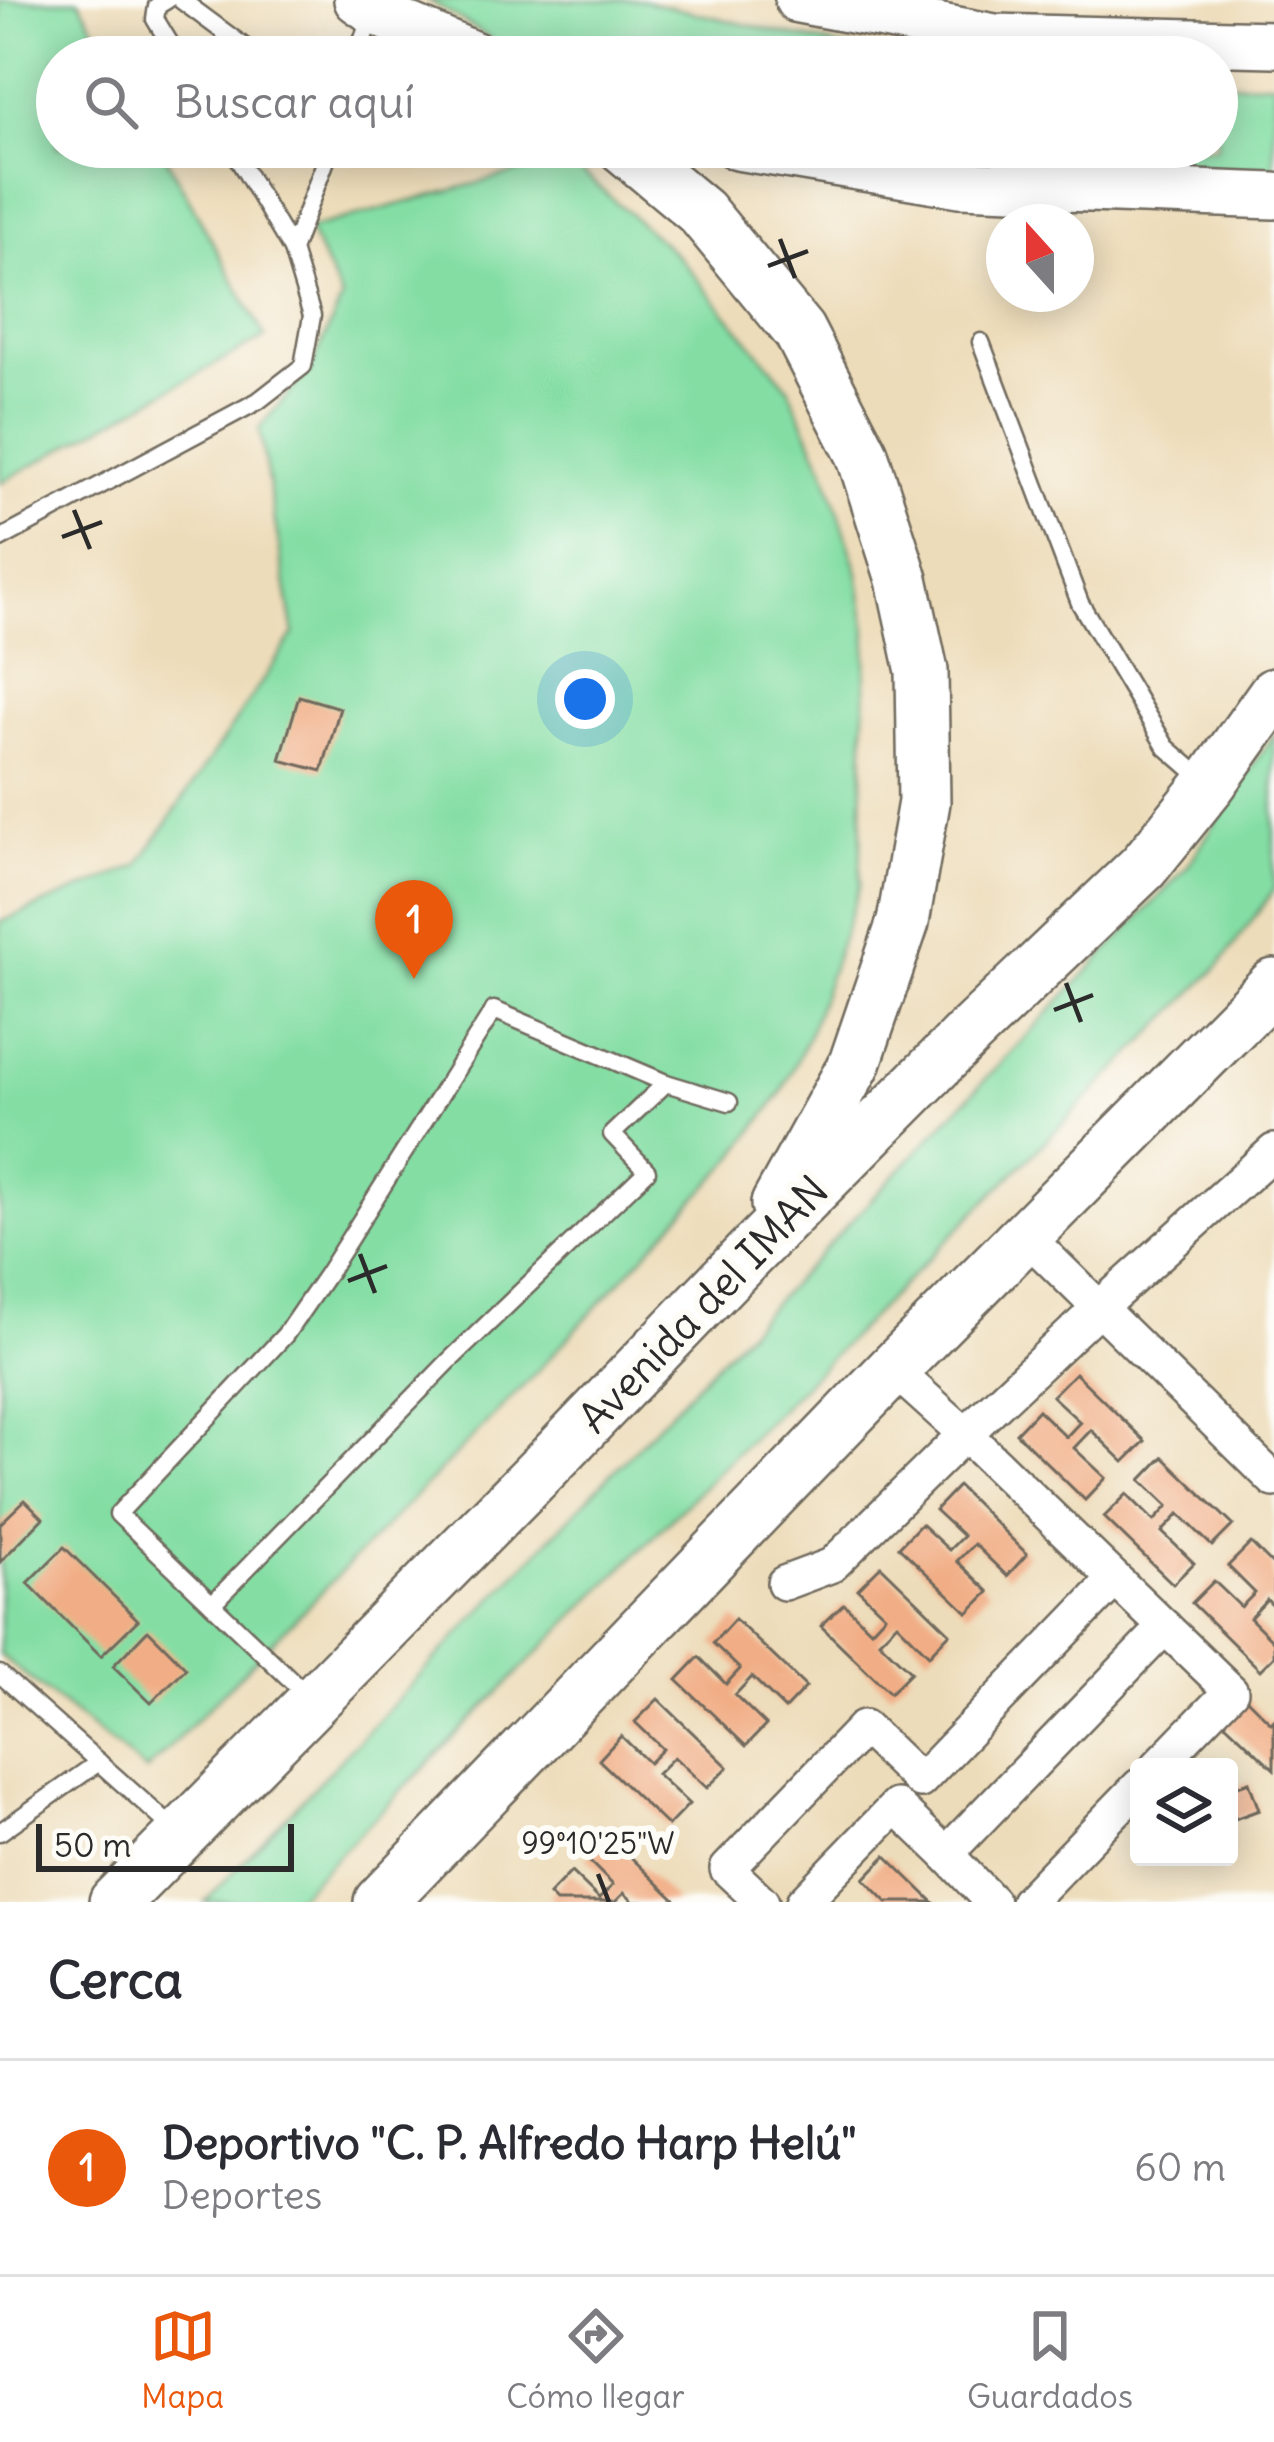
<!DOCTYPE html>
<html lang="es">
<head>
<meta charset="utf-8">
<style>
	:root { --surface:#fff; --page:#f7f7f7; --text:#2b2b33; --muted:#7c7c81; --line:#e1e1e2; --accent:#ea580c }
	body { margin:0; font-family:Delius,sans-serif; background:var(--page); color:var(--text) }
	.controls { position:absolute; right:36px; bottom:36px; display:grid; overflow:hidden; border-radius:12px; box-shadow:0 6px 30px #0003 }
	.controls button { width:108px; height:108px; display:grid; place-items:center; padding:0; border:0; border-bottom:3px solid var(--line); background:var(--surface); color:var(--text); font:60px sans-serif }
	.compass { position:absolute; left:986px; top:204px; width:108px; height:108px; border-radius:50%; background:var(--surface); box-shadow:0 6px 30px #0003; rotate:339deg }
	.scale { position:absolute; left:36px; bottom:30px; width:258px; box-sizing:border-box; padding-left:12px; border:6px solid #2b2b2b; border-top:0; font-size:33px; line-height:42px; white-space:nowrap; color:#2b2b2b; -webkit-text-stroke:9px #fdfcf7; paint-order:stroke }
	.you { position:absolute; left:585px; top:699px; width:42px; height:42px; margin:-30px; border:9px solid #fff; border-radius:50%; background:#1a73e8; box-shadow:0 0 0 18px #1a73e833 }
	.badge { display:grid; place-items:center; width:78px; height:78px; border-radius:50%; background:var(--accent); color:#fff; font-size:39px; font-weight:700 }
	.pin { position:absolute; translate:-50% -99px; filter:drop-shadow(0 3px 6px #0008) }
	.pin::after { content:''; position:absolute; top:63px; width:42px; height:36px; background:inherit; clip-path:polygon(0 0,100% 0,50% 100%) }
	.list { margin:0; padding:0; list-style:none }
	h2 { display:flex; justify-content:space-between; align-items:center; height:156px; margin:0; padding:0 48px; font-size:51px }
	h2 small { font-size:39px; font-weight:400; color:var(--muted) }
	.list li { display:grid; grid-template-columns:78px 1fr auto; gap:36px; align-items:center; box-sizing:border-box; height:216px; padding:0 48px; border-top:3px solid var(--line) }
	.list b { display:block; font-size:45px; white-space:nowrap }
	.list p { margin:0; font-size:39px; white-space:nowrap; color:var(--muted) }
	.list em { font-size:39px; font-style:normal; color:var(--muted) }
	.icon { flex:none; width:66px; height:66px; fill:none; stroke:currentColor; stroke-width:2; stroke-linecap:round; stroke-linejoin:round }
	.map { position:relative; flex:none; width:1274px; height:1902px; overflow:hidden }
	.search { position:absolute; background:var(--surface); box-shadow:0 6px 30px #0003; left:36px; right:36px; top:36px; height:132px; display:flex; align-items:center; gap:30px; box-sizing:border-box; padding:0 42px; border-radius:66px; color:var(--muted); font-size:45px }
	.sheet { height:372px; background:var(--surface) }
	nav { display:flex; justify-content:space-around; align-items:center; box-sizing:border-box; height:168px; border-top:3px solid var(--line); background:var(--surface); font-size:33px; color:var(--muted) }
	nav a { display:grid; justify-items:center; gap:6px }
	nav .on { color:var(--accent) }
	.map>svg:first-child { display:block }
</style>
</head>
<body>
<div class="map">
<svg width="1274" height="1902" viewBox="0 0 1274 1902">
	<rect width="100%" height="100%" fill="#fdfcf7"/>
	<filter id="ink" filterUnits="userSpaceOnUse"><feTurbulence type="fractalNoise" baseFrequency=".00833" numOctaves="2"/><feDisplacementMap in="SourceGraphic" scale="24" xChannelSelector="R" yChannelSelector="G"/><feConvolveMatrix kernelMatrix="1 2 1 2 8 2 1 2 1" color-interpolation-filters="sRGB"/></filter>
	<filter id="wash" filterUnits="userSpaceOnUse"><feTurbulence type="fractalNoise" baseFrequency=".004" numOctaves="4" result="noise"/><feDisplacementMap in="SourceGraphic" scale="48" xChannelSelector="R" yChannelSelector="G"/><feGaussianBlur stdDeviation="2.7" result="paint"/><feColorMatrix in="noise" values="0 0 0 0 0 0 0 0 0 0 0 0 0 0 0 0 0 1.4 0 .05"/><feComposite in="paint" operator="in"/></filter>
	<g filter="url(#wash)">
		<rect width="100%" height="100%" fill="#eddcb9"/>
		<!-- green -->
		<g fill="#84dea4" stroke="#588468" stroke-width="3">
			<path d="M0 0H79L111 57H57V147H160L265 337 0 483Z"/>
			<path d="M428 0H641L884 57H542L506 48Z"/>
			<path d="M1274 82V170L1155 173 937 147H1217V84Z"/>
			<path d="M567 159 679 257 788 387 826 473 858 572 867 634 860 886 808 1037 782 1092 732 1160 529 1380 146 1771 0 1655V922L138 866 294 634 259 428 311 368 342 299 308 229Z"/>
			<path d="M1274 733V890L1219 966 291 1902H205L1186 868Z"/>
		</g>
		<g id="blocks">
			<!-- building -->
			<g fill="#f1ae86">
				<path d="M299 696 340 708 322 771 280 760Z"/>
				<path d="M1075 1373 1145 1441 1124 1462 1091 1430 1074 1448 1106 1478 1085 1500 1016 1433 1038 1410 1066 1437 1080 1422 1052 1396Z"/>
				<path d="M1163 1457 1233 1525 1212 1546 1179 1514 1162 1532 1194 1563 1173 1584 1104 1517 1127 1494 1154 1521 1168 1506 1141 1480Z"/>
				<path d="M958 1486 1027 1554 1007 1576 974 1544 957 1561 989 1592 968 1613 899 1547 921 1524 949 1550 963 1536 935 1510Z"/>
				<path d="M25 1500 43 1518 0 1562V1524Z"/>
				<path d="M1251 1543 1274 1566V1607L1267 1600 1250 1618 1274 1642V1656L1260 1670 1192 1603 1214 1581 1241 1607 1255 1593 1228 1566Z"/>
				<path d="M64 1547 138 1620 101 1656 28 1583Z"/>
				<path d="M881 1566 950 1633 929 1655 897 1623 879 1641 911 1672 890 1693 821 1626 844 1604 871 1630 885 1615 858 1589Z"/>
				<path d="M735 1619 806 1687 785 1709 752 1677 735 1695 766 1725 746 1746 677 1680 699 1657 726 1684 740 1669 713 1643Z"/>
				<path d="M148 1630 186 1668 151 1703 113 1666Z"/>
				<path d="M1244 1696 1271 1723 1274 1720V1769L1221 1719Z"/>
				<path d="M658 1699 728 1767 707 1788 674 1757 657 1774 689 1804 668 1826 599 1760 621 1736 649 1763 663 1749 635 1722Z"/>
				<path d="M1249 1782 1259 1810 1229 1821V1789Z"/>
				<path d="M608 1835 677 1902H634L624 1893 615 1902H556L549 1895 571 1872 599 1899 613 1885 586 1858Z"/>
				<path d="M886 1856 933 1902H887L864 1879Z"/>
			</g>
		</g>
	</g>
	<g filter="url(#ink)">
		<use href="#blocks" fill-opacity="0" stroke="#6f695d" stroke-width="3"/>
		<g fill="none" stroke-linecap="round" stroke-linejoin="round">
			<!-- lane casing -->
			<g stroke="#6f695d" stroke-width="21">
				<g id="lane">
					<path d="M167 0 157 6 155 19 178 57"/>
					<path d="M181 0 258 57"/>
					<path d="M356 57 373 12"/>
					<path d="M231 147 292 250 331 147"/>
					<path d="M981 342 1080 603 1166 747 1204 780"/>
					<path d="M0 539 258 401 303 366 312 316 292 250"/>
					<path d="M212 1604 449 1361 647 1171 612 1134 666 1083"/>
					<path d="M0 1674 176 1831"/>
					<path d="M311 1699 118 1514 285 1335 327 1274 494 1010 666 1083 729 1102"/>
					<path d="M0 1832 99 1762"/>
				</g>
			</g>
			<!-- street casing -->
			<g stroke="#6f695d" stroke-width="38">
				<g id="street">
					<path d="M1025 1235 1274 1480"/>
					<path d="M893 1369 965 1434 1231 1691 1157 1767"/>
					<path d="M784 1583 832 1565 965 1434 1099 1308 1274 1151"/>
					<path d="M946 1854 992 1902"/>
					<path d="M762 1902 727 1869 864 1727 920 1781 1115 1579"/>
					<path d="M803 1902 896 1806 946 1854 1165 1627"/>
					<path d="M1027 1902 1139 1786"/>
				</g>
			</g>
			<!-- secondary casing -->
			<g stroke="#6f695d" stroke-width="50">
				<g id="secondary">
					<path d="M357 0 373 11 479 57"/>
					<path d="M798 0 995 37 1274 44"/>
					<path d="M737 147 960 184 1274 196"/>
				</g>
			</g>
			<!-- primary casing -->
			<g stroke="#6f695d" stroke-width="56">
				<g id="primary">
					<path d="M623 147 701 212 799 331 862 454 902 579 922 671 924 802 903 922 855 1063 777 1204"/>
					<path d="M115 1902 557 1454 749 1254 969 1033 1143 867 1210 784 1274 694"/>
					<path d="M380 1902 893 1369 1274 985"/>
				</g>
			</g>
			<!-- lane -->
			<use href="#lane" stroke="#fff" stroke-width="16"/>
			<!-- street -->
			<use href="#street" stroke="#fff" stroke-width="33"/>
			<!-- secondary -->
			<use href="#secondary" stroke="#fff" stroke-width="45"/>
			<!-- primary -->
			<use href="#primary" stroke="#fff" stroke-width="51"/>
		</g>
	</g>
	<!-- ticks -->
	<path fill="none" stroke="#2b2b2b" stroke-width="4.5" d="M780 239 795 278M768 266 808 251M74 510 90 549M62 537 102 522M1066 983 1081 1022M1054 1010 1093 995M360 1254 375 1293M348 1281 387 1266M598 1874 609 1902"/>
	<g text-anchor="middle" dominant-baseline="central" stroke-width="12" stroke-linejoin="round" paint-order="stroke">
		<!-- street labels -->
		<g font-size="42" fill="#2b2b2b" stroke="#fdfcf7">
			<text transform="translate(703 1304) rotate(-46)">Avenida del IMAN</text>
		</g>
	</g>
	<g font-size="30" text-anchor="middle" fill="#2b2b2b" stroke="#fdfcf7" stroke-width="12" stroke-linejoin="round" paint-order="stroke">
		<text x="598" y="1854">99°10'25"W</text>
	</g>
</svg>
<div class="controls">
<button><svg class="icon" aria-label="layers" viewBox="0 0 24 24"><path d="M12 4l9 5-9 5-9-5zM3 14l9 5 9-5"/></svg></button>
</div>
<svg class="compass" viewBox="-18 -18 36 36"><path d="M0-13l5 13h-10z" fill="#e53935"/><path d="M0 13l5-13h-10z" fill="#7c7c81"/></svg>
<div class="scale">50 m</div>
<div class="you"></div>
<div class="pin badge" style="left:414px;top:979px">1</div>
<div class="search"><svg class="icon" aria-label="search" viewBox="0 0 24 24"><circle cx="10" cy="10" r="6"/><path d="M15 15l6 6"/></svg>Buscar aquí</div>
</div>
<section class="sheet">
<h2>Cerca<small></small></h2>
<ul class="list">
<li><span class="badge">1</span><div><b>Deportivo &quot;C. P. Alfredo Harp Helú&quot;</b><p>Deportes</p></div><em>60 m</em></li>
</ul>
</section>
<nav>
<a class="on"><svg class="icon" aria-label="map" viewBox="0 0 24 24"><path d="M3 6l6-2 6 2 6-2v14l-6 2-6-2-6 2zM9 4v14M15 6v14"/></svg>Mapa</a>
<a><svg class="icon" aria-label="directions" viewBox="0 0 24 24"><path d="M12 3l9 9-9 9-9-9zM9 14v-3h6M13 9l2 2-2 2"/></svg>Cómo llegar</a>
<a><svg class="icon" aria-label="saved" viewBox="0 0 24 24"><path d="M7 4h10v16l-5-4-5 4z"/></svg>Guardados</a>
</nav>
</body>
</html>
